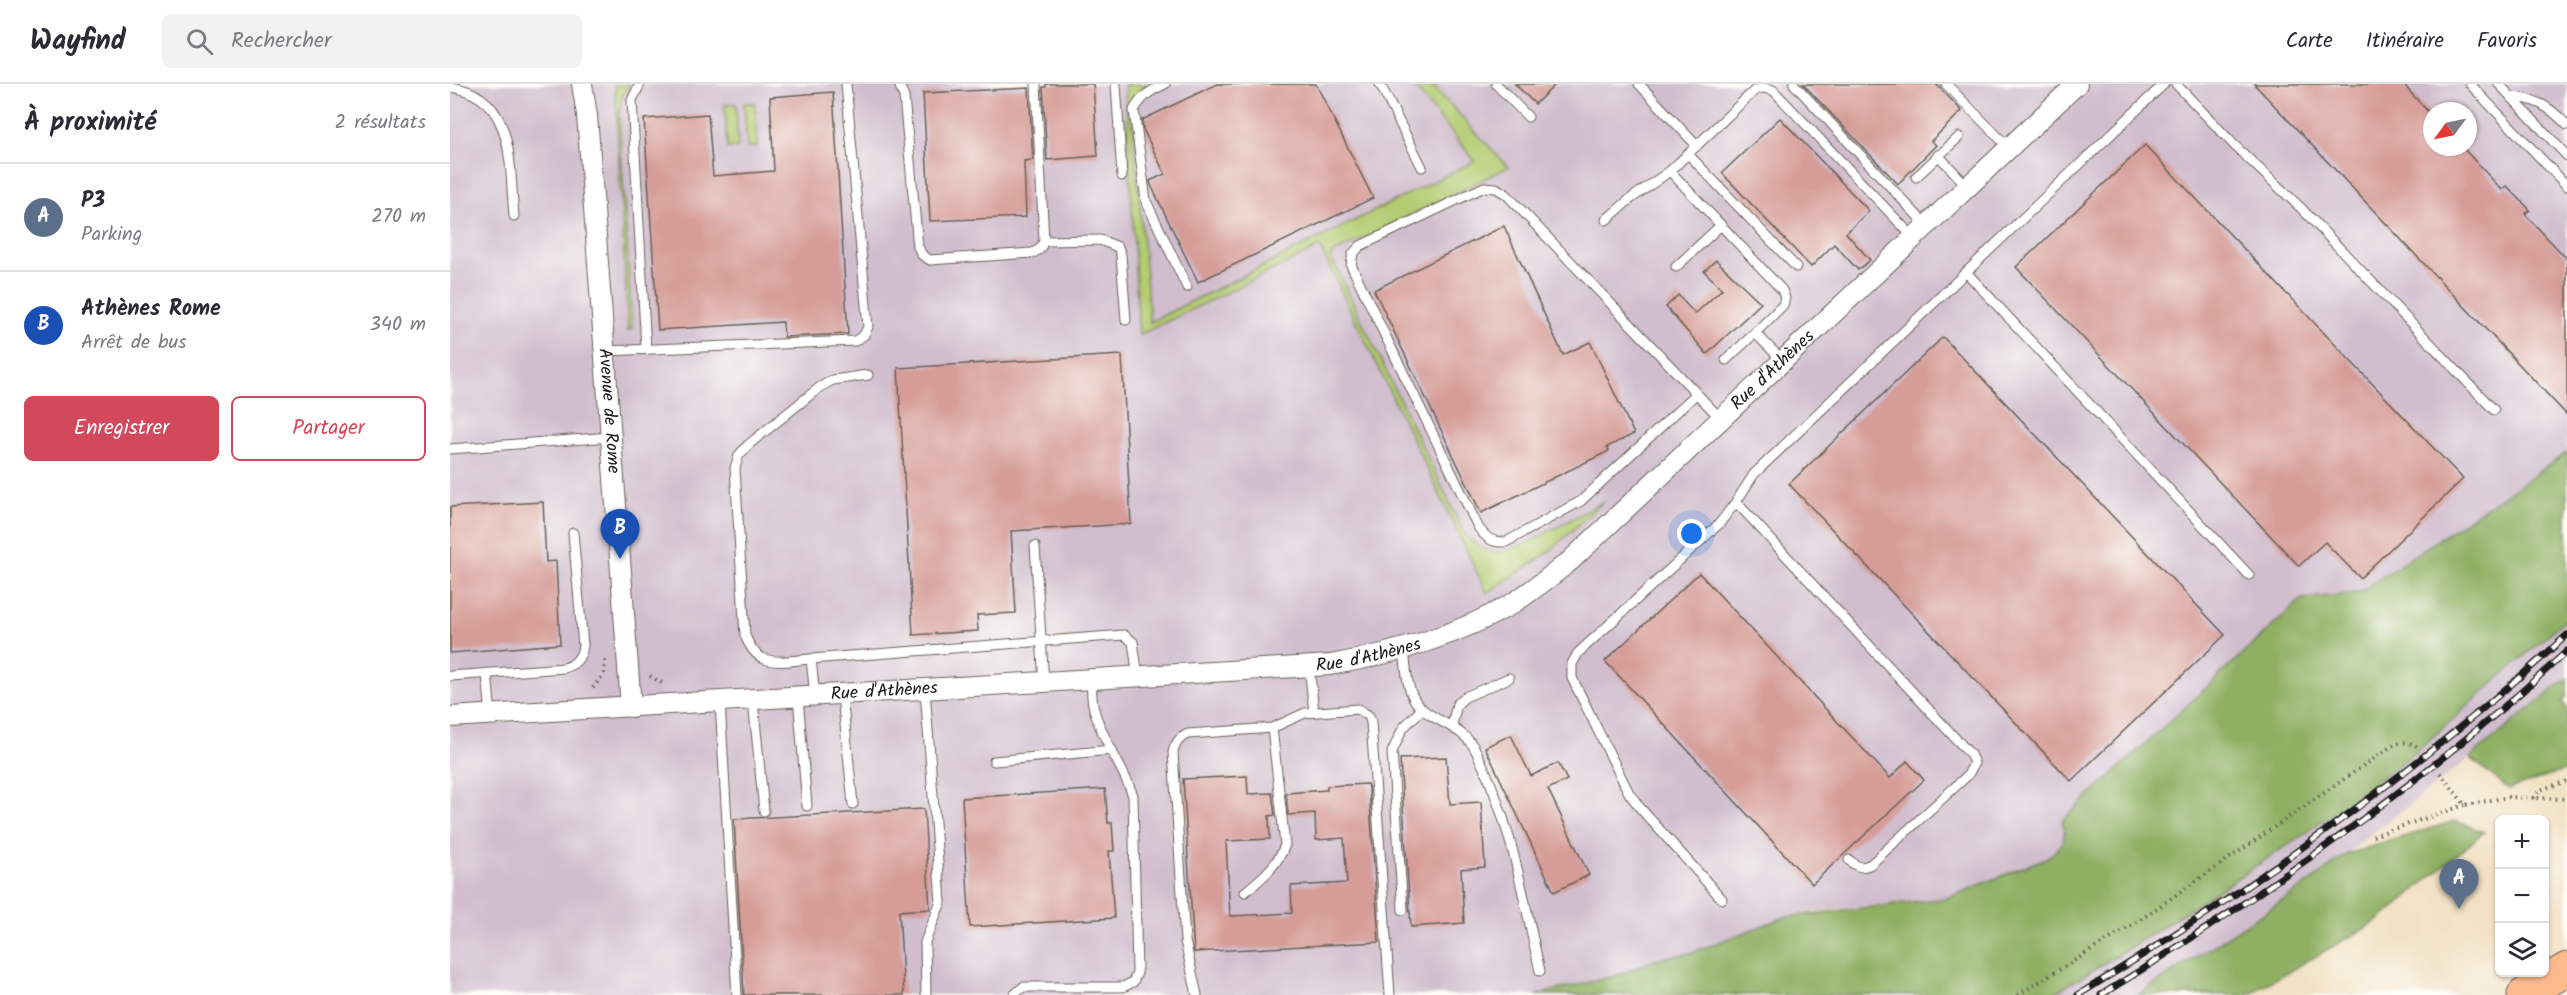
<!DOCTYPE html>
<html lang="fr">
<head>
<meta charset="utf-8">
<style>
	:root { --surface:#fff; --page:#f2f2f3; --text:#2b2b33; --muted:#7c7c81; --line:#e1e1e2; --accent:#d1495b }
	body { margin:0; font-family:Kalam,sans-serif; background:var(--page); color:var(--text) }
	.controls { position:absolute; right:18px; bottom:18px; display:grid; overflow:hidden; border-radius:9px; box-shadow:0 2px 4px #0004 }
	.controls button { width:54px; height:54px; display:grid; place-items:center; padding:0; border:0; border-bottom:2px solid var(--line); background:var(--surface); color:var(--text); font:30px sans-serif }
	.compass { position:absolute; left:1973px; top:18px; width:54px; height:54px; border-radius:50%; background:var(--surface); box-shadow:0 2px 4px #0004; rotate:237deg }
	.you { position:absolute; left:1242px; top:450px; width:21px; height:21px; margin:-15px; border:4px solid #fff; border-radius:50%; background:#1a73e8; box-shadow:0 0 0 9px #1a73e833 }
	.badge { display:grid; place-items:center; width:39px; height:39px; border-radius:50%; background:var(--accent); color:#fff; font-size:20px; font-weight:700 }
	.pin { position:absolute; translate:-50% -50px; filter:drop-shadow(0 2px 3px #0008) }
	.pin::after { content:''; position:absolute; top:32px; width:21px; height:18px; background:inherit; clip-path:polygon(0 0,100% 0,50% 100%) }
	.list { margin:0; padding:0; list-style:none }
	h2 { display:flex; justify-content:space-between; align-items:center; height:78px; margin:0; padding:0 24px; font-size:26px }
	h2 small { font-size:20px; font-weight:400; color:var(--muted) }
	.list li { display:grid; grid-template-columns:39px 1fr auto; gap:18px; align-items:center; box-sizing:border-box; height:108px; padding:0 24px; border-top:2px solid var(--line) }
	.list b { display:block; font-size:22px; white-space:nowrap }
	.list p { margin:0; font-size:20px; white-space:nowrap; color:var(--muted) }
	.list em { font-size:20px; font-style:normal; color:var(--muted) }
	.actions { display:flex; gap:12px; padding:18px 24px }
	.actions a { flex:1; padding:14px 0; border:2px solid var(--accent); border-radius:9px; text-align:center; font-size:21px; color:var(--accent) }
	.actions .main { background:var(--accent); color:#fff }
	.icon { flex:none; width:33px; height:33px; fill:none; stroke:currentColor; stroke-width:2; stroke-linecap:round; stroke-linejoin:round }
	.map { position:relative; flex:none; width:2117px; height:911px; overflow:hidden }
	header { display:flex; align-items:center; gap:36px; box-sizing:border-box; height:84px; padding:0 30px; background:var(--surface); border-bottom:2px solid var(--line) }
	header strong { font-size:28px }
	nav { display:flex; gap:33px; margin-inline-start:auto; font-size:21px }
	.search { width:420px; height:54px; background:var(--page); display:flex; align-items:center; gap:15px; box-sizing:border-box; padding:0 21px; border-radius:9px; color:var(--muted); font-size:22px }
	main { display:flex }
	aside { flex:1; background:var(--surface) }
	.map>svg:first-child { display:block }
</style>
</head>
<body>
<header>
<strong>Wayfind</strong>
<div class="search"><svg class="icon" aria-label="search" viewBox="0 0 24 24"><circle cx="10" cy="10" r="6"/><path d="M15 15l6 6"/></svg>Rechercher</div>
<nav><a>Carte</a><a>Itinéraire</a><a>Favoris</a></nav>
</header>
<main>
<aside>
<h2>À proximité<small>2 résultats</small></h2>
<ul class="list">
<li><span class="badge" style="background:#5c6f8a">A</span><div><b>P3</b><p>Parking</p></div><em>270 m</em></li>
<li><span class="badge" style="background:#1a4fb4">B</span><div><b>Athènes Rome</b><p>Arrêt de bus</p></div><em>340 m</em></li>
</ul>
<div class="actions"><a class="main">Enregistrer</a><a>Partager</a></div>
</aside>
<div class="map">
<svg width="2117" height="911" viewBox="0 0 2117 911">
	<rect width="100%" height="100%" fill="#fdfcf7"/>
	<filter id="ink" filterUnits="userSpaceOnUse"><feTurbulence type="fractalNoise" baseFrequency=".0167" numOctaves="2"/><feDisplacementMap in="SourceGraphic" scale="12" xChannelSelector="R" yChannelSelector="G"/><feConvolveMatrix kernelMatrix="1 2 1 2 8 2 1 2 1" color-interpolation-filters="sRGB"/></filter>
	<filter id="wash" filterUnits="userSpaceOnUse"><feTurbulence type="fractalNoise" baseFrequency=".008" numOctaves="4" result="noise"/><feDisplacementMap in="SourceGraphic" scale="24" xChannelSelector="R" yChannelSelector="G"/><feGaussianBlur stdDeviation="1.35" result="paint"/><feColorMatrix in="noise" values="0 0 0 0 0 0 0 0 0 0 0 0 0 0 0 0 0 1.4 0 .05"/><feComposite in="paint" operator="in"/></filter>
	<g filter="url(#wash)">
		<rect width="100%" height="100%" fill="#f2e1c4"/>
		<!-- industrial -->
		<g fill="#d0bdcd" fill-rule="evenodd">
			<path d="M0 0H2117V369L1908 509 1852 515 1616 748 1613 758 1607 767 1596 774 1497 814 1366 827 1335 833 1241 869 1210 874 1165 892 1086 911H0ZM1982 27H2018V63H1982Z"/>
			<path d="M2117 534V594L2020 674 1846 808 1688 911H1602L1686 860 1965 669Z"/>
		</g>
		<!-- green -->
		<g fill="#b4cc72" stroke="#687447" stroke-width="1.5">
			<path d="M180 0 172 12 169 31 182 244 178 247 165 1Z"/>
			<path d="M675 0H697C683 14 677 24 683 44L700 238 1025 77 962 0H981L1058 83 880 171 1015 451C1024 459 1034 468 1047 468 1067 468 1132 429 1153 418L1098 469 1037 509 870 163 689 251Z"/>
			<path d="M294 19H305L307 63H297Z"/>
			<path d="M275 20H286L288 64H277Z"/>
		</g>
		<!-- forest -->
		<g fill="#8fb064" stroke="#566640" stroke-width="1.5">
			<path d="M2117 369V534L1965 669 1849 754 1686 860 1602 911H1086L1165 892 1210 874 1241 869 1335 833 1497 814 1596 774C1611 764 1619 755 1612 737L1852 515 1908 509Z"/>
			<path d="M2117 594V612L2112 617 2117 625V686L2059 705 2020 674Z"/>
			<path d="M2005 737 2034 748 1928 837 1797 911H1688L1846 808 1897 770Z"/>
		</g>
		<g id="blocks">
			<!-- building -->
			<g fill="#d69c97">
				<path d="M596 0H643L648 72 597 76 593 3H596Z"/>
				<path d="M767 0H866L923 114 748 198 701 101 700 97 715 90 693 45 692 36Z"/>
				<path d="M1065 0H1106L1085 20Z"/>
				<path d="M1353 0H1486L1512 27 1481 57 1486 61 1448 100Z"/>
				<path d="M1804 0H1953L1982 32V63H2012L2052 106 2057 102 2080 126 2075 130 2117 175V331Z"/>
				<path d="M579 4 583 76 574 77 576 133 480 137 473 9Z"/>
				<path d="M383 8 398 250 334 253 333 238 208 246 194 35 258 30 263 92 324 87 320 13Z"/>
				<path d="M1330 34 1419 127 1396 149 1420 176 1408 186 1384 160 1361 183 1272 89Z"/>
				<path d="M1695 61 2013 395 1910 494 1875 458 1849 482 1566 183Z"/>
				<path d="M1054 142 1113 271 1140 258 1184 350 1157 363 1159 367 1031 429 924 206Z"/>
				<path d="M1266 176 1311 219 1257 270 1216 223 1228 211 1245 230 1272 205 1254 187Z"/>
				<path d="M1493 253 1775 551 1621 697 1339 400Z"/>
				<path d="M672 271 681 440 561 447 566 529 527 531 528 547 463 551 448 284Z"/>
				<path d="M93 418 96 478 106 477 110 560 0 569V423Z"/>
				<path d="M1249 489 1440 694 1457 677 1474 696 1362 800 1155 577Z"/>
				<path d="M1061 651 1081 692 1108 679 1117 696 1098 705 1139 791 1104 808 1035 663Z"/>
				<path d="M996 673 1000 720 1031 718 1035 783 1011 785 1014 839 961 843 950 675Z"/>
				<path d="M797 692 798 710 822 709 825 731 819 732 820 755 776 757 780 832 842 829 841 802 897 799 894 754 866 756 865 729 838 731 836 709 877 706V702L917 700 919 704 929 858 744 868 733 695Z"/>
				<path d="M655 705 658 739H662L664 767H659L664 834 520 843 512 714Z"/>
				<path d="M474 725 480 825 449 827 454 911H294L284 735Z"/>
			</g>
		</g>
	</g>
	<g filter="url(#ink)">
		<use href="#blocks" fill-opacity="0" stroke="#676157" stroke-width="1.5"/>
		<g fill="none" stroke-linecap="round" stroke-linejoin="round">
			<!-- lane casing -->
			<g stroke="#676157" stroke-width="11">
				<g id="lane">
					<path d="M190 0 182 16 196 265"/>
					<path d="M449 0 454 13 468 163 472 171 480 176 583 169 590 165 594 157 586 0"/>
					<path d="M666 0 672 92"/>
					<path d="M715 0C700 7 692 12 684 26L696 117 737 203"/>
					<path d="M930 0 972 83"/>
					<path d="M1046 0 1078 33"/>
					<path d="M1189 0 1247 62"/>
					<path d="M1344 0 1477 142"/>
					<path d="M1496 0 1559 64"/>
					<path d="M1726 0 1785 62 1851 124 2044 326"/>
					<path d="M2020 0 2117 102"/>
					<path d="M2049 0 2117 72"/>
					<path d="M0 3C66 11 59 81 64 132"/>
					<path d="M2061 13C2086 14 2100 23 2117 41"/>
					<path d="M1238 70 1346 183"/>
					<path d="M1488 71 1518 103"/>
					<path d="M1220 87 1332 206 1335 214 1333 221 1305 249 1333 277"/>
					<path d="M1466 93 1509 53"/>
					<path d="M1156 136 1179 116 1220 87 1305 6 1313 4 1323 6 1464 154"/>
					<path d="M594 157 650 156 668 163 671 171 676 236"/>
					<path d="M1226 183 1271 141"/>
					<path d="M1516 188 1799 491"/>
					<path d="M155 267 405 257 414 251 418 243 396 0"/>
					<path d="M1276 276 1305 249"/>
					<path d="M418 291 383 296 370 303 298 361 289 371 285 384 295 551C308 586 330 577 361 575L674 551 683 558 688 593"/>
					<path d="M1246 310 1131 417 1056 458C1042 459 1036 454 1028 443L901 181 903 170 910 162 1034 103 1046 104 1056 110 1271 335"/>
					<path d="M0 365 161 353"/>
					<path d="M585 462 594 599"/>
					<path d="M954 565C956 581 956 601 964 615 977 638 1012 639 1026 667 1061 736 1073 812 1090 887"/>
					<path d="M361 575 365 612"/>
					<path d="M859 582 864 628"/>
					<path d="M37 590 41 631"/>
					<path d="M0 592 114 584C126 580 131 574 133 562L123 449"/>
					<path d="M475 606 491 818 475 858 476 911"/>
					<path d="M392 611 403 720"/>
					<path d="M348 613 357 722"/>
					<path d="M303 616 314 727"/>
					<path d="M270 618 287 911"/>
					<path d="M1002 641 1007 620 1015 613 1059 594"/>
					<path d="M544 677 662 666"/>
					<path d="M1399 776C1407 783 1411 785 1421 780L1518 691 1524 679 1520 670 1286 418 1304 390 1714 0"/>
					<path d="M795 808C812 794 827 782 835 761L822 644"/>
					<path d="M1272 815 1191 725 1179 709 1122 594V580L1128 569 1269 440 1286 418"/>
					<path d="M953 826 942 668 953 644 972 625"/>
					<path d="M564 911 573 903H673L683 898 687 889 683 712C673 682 652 656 644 625 641 615 642 605 641 596"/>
					<path d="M747 911 735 857 723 668C726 658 729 654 738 650L822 644 855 629 908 625 919 632 921 638 940 911"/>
				</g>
			</g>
			<!-- street casing -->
			<g stroke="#676157" stroke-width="22">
				<g id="street">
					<path id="s1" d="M132 0 137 31 181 623"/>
					<path id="s2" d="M0 633 880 581C943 570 1004 553 1060 521 1081 508 1101 492 1120 477L1627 0"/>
				</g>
			</g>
			<!-- highway casing -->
			<g stroke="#676157" stroke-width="35">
				<path id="highway" d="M2074 911 2117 885"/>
			</g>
			<!-- path -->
			<g stroke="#676157" stroke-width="4" stroke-dasharray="1.5 4.5" stroke-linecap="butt">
				<path d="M200 592 214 600"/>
				<path d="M143 604 154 590 155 576"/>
				<path d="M1990 689 2015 721 2058 713 2117 715"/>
				<path d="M2084 714 2090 706 2117 697"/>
				<path d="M1923 752 2015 721"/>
				<path d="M1568 911 1681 842 1942 662C1952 657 1961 657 1970 665"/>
			</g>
			<!-- lane -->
			<use href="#lane" stroke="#fff" stroke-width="9"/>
			<!-- street -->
			<use href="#street" stroke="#fff" stroke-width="20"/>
			<!-- highway -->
			<use href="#highway" stroke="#fcba8d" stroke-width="33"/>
			<!-- rail casing -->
			<g stroke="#1c1c1c" stroke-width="7">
				<g id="rail">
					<path d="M1628 911C1802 805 1967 688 2117 551"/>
					<path d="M1651 911C1816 810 1975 698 2117 567"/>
				</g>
			</g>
			<!-- rail -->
			<use href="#rail" stroke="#fdfcf7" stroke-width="4.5" stroke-dasharray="14" stroke-linecap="butt"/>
		</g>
	</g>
	<g text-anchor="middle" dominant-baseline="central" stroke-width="6" stroke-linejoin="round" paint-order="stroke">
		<!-- street labels -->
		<g font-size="18" fill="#1c1c1c" stroke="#fdfcf7">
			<text stroke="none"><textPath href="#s2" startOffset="1425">Rue d'Athènes</textPath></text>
			<text stroke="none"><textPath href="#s1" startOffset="328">Avenue de Rome</textPath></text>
			<text stroke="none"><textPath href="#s2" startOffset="921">Rue d'Athènes</textPath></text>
			<text stroke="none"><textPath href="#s2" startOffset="435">Rue d'Athènes</textPath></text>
		</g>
	</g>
</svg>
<div class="controls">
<button>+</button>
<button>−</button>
<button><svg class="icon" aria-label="layers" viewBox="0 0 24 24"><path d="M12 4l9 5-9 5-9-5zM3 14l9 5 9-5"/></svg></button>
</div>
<svg class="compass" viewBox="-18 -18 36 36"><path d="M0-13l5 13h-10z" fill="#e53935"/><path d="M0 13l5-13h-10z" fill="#7c7c81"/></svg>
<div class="you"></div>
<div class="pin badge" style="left:2009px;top:825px;background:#5c6f8a">A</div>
<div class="pin badge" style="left:170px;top:475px;background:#1a4fb4">B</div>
</div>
</main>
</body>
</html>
